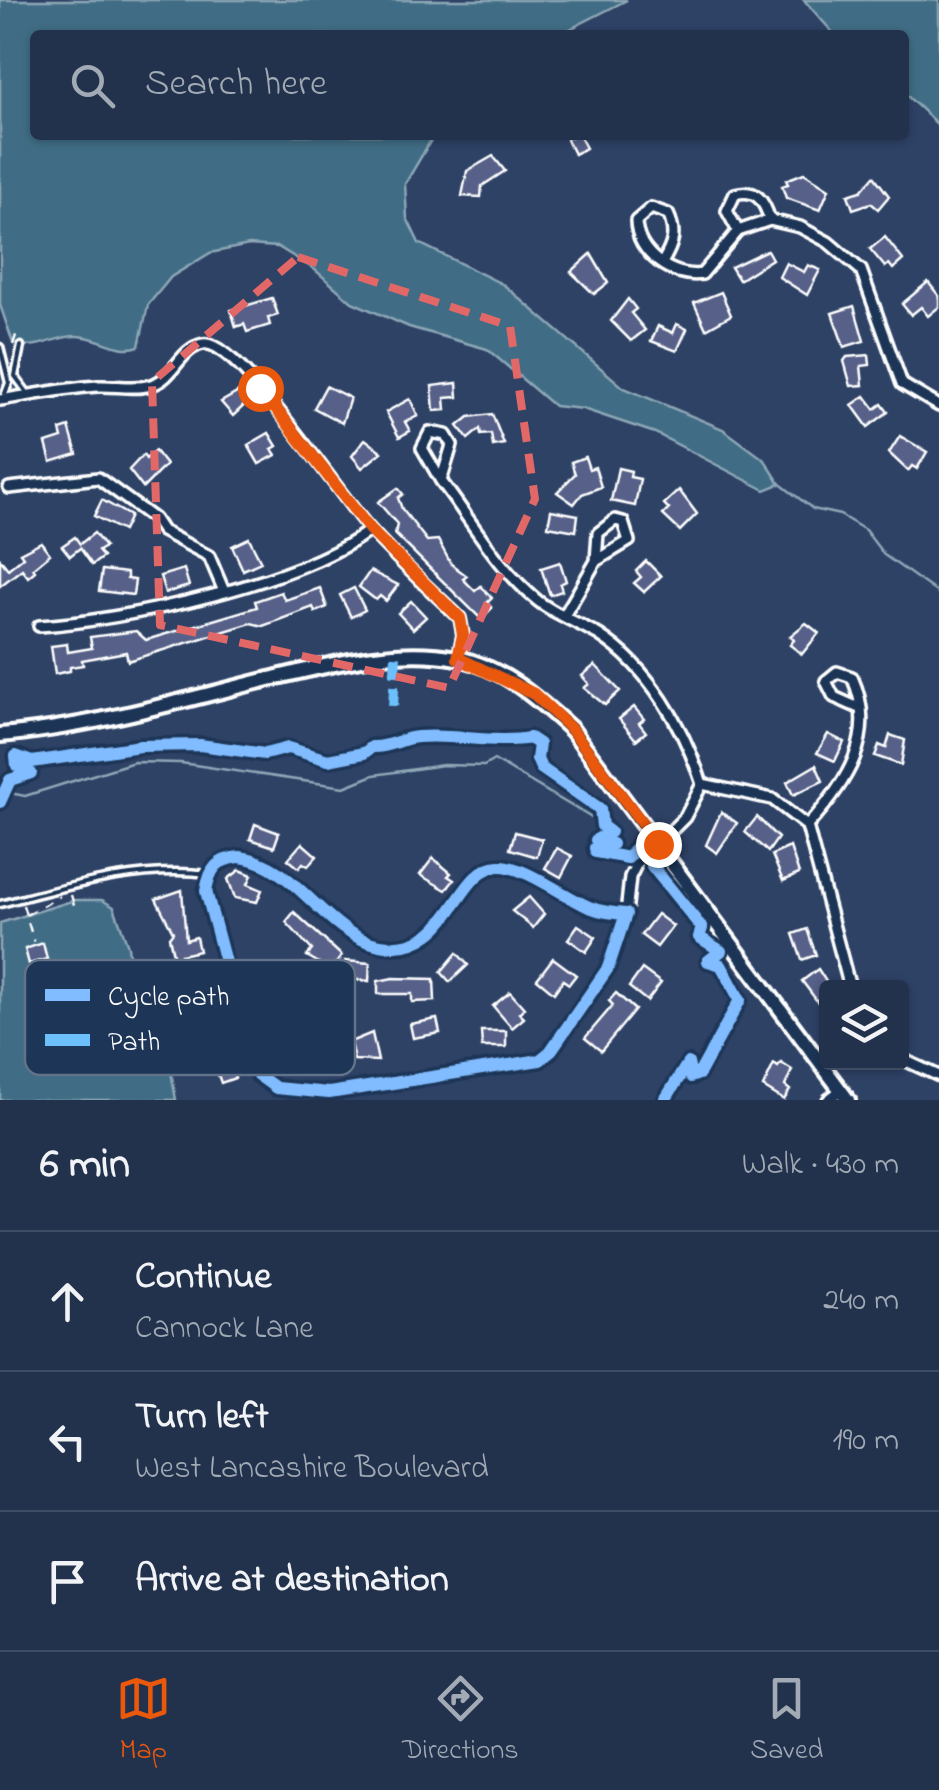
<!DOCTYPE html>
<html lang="en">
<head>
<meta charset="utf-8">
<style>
	:root { --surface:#22324c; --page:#2a3a53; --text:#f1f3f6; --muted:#a2aab5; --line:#3f4d64; --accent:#ea580c }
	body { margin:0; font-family:"Indie Flower",sans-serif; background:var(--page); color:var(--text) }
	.controls { position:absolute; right:30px; bottom:30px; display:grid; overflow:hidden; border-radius:10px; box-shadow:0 2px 8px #0004 }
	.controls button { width:90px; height:90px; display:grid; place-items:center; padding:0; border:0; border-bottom:2px solid var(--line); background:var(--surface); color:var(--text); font:50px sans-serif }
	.stop { position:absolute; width:30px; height:30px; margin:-22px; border:8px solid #ea580c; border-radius:50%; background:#fff }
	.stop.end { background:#ea580c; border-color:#fff; box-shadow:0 2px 10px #0008 }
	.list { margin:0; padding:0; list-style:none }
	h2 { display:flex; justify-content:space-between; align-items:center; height:130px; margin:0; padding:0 40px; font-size:42px }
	h2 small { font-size:32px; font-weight:400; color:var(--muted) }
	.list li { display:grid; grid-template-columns:65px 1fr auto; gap:30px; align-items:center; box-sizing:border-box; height:140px; padding:0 40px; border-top:2px solid var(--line) }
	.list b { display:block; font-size:38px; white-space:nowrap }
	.list p { margin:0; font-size:32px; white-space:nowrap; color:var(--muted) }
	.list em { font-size:32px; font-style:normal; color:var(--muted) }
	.icon { flex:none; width:55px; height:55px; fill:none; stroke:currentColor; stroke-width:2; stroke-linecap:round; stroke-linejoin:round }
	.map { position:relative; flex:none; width:939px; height:1100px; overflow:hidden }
	.search { position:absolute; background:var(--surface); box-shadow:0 2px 8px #0004; left:30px; right:30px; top:30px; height:110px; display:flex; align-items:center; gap:25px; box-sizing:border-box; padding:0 35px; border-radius:10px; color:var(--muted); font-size:38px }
	.sheet { height:550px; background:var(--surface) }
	nav { display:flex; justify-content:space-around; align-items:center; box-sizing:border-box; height:140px; border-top:2px solid var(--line); background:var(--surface); font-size:28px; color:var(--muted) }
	nav a { display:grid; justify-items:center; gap:5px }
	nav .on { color:var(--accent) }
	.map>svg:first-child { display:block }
</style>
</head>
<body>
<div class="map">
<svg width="939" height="1100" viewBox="0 0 939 1100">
	<rect width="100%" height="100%" fill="#2e4266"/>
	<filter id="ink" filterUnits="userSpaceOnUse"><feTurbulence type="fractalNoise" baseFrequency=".01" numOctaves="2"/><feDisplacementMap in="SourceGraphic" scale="20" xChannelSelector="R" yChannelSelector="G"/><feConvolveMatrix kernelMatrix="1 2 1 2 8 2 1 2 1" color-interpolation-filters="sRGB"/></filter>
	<g filter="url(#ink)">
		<!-- water -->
		<g fill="#416d85" stroke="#8da7b6" stroke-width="2.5">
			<path d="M0 0H627L558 35H35V135H434L405 184 407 218 419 243 504 285 624 388 723 429 765 460 780 484 765 490 655 433 583 409 554 406 487 349 409 327 352 302 314 269 278 247 249 245 210 253 171 277 148 305 139 346C118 354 99 336 77 336 53 336 37 352 13 343L0 305Z"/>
			<path d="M804 0H939V126L904 93V35H835Z"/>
			<path d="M75 900H102L114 907 128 946 134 1002 169 1059 176 1100H0V923Z"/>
		</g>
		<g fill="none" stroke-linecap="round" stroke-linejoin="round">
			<!-- stream -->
			<g stroke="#8da7b6" stroke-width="2.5">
				<path d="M779 483 813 509 840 515 865 530 884 555 939 594"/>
				<path d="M0 791 25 796 134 762 181 763 344 787 374 775 443 765 484 766 494 760 590 817"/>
			</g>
		</g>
		<!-- building -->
		<g fill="#576188" stroke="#fff" stroke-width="2.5">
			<path d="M579 135 586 148 574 154 566 138Z"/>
			<path d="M493 156 505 171 482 186 481 197 462 196 467 171Z"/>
			<path d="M804 173 829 189 820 210 786 198 782 186 788 184 786 180Z"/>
			<path d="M874 176 889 196 878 209 871 203 853 209 848 195 861 191Z"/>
			<path d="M885 237 903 260 893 269 889 264 885 267 870 249Z"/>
			<path d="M767 250 772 259 739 280 731 267Z"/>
			<path d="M591 254 608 283 594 294 571 272Z"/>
			<path d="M786 263 804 272 808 265 820 270 807 295 779 277Z"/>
			<path d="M928 282 939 296V307L928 316 921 307 911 315 902 304Z"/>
			<path d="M721 292 731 315 706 329 694 303Z"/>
			<path d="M272 298 278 315 268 318 270 325 247 332 244 324 236 327 231 310Z"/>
			<path d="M628 299 636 309 631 313 645 330 631 341 611 321Z"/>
			<path d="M854 306 864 341 844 347 832 313Z"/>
			<path d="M677 324 687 329 677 351 651 341 658 326 673 333Z"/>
			<path d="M869 355 870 365 861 366 863 385 851 386 844 361 847 357Z"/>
			<path d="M457 383 458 397 445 398 446 410 434 411 432 386Z"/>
			<path d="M326 386 350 398 342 423 314 408Z"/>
			<path d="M244 389 251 399 233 416 221 402Z"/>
			<path d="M865 396 875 409 882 404 888 412 868 427 852 405Z"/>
			<path d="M410 399 418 416 405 422 410 431 399 437 386 412Z"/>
			<path d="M492 414 504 444 493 446 491 434 481 435 480 429 468 439 458 426 469 417Z"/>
			<path d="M69 427 77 454 51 462 46 443 62 438 60 430Z"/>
			<path d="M269 433 277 446 272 449 276 455 259 464 248 445Z"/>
			<path d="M900 436 927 452 917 469 912 466 908 471 889 453Z"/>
			<path d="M365 439 382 452 362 468 352 456Z"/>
			<path d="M155 451 166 465 143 488 129 470 143 455 146 459Z"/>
			<path d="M585 457 589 469 595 467 601 487 582 494 574 504 557 492 575 474 571 462Z"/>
			<path d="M618 468 631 471 630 477 640 479 635 506 611 501Z"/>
			<path d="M398 488 403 494 398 498 402 509 427 541 438 540 451 564 467 576 463 579 475 591 481 586 492 598 487 603 492 608 481 619 395 534 397 524 378 502Z"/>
			<path d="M679 490 697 514 680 531 663 515 669 509 664 504Z"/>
			<path d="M102 500 130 516 123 531 94 516Z"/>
			<path d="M551 510 578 515 576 531 548 526Z"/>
			<path d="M94 533 105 547 98 551 103 557 92 565 80 548 70 556 62 546 75 537 80 544Z"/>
			<path d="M249 538 261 562 243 570 232 546Z"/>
			<path d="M41 542 50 554 33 568 35 571 28 577 22 569 0 586V559L8 569 23 557 20 553Z"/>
			<path d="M646 561 661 576 644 592 634 583 641 577 636 571Z"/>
			<path d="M560 562 566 581 560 584 562 591 550 595 541 568Z"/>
			<path d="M184 569 189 586 165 593 160 576Z"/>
			<path d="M102 570 127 573V579L135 580 133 595 99 591Z"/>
			<path d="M370 571 398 585 386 601 380 596 376 600 359 587Z"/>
			<path d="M320 588 327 607 315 612 313 607 263 626 251 623 128 661 126 652 82 660 83 665 70 667V671L55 674 51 646 67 644 68 652 92 648 90 637 136 631 146 640 257 607 255 601 281 592 285 600Z"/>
			<path d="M354 588 365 610 351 617 340 595Z"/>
			<path d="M411 601 426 617 413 629 398 613Z"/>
			<path d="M806 623 819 633 802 654 790 645 794 640 790 636Z"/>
			<path d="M595 665 620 691 605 705 584 688 589 684 582 676Z"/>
			<path d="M634 707 644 719 639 723 646 732 636 740 619 719Z"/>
			<path d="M828 734 844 742 835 761 817 753Z"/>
			<path d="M890 735 905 740 901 765 875 756 879 745 886 748Z"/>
			<path d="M816 765 823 781 793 795 787 782Z"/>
			<path d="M721 812 737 823 717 853 706 845Z"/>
			<path d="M757 817 778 838 768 852 745 832Z"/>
			<path d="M255 824 279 833 274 847 250 839Z"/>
			<path d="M515 832 542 839 537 857 510 849Z"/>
			<path d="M302 843 317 856 308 866 303 863 299 868 288 859Z"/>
			<path d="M790 847 799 874 783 881 772 855Z"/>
			<path d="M557 848 572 856 561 877 545 868Z"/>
			<path d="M433 858 451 873 448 876 454 880 446 890 420 875Z"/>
			<path d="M240 870 252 875 248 884 262 890 257 902 235 898 228 879Z"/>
			<path d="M182 890 186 940 196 937 199 951 181 955 188 976 172 981 179 1002 194 996 198 1006 184 1012 190 1026 176 1032 154 993 163 990 158 974 176 967 169 937 173 932 156 899Z"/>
			<path d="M529 897 544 914 533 928 512 911Z"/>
			<path d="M294 912 342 956 331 970 307 956 312 950 286 922Z"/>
			<path d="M657 914 673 926 657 947 641 935Z"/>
			<path d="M578 925 596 937 586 952 568 939Z"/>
			<path d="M807 929 816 955 802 960 793 934Z"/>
			<path d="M43 943 47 959 29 964 25 949Z"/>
			<path d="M457 953 468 965 450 982 441 972Z"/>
			<path d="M553 958 576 975 569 984 563 980 554 993 537 979Z"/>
			<path d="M345 961 370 963 369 981 343 978Z"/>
			<path d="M642 969 661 983 647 1001 629 987Z"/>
			<path d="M818 969 830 988 820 1005 802 981Z"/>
			<path d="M393 978 434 979 435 1001 412 1002V994H378V981Z"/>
			<path d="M510 992 524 1008 519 1013 524 1018 512 1028 493 1006Z"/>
			<path d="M616 993 635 1010 601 1051 585 1038 613 1005 609 1001Z"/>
			<path d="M437 1019 440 1033 413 1038 410 1024Z"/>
			<path d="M481 1031H506V1047H482Z"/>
			<path d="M372 1033 378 1061 354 1060 350 1042Z"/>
			<path d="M227 1056 235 1078 221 1083 213 1061Z"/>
			<path d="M781 1063 792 1070 785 1086 790 1090 784 1100 763 1087 774 1064 778 1067Z"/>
		</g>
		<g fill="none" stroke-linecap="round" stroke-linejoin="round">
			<!-- service casing -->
			<g stroke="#fff" stroke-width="11">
				<g id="service">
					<path d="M21 346 15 376 29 395"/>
					<path d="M0 347 9 383 4 396"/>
					<path d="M0 904C67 887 140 865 209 874"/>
				</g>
			</g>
			<!-- minor casing -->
			<g stroke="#fff" stroke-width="16">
				<g id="minor">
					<path d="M738 231 727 211 735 194C757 188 764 201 770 220"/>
					<path d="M662 263C673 245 677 233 668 214L651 208 636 221C636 253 673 279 702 274L738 231 770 220 800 227 828 242 861 270 902 384 939 406"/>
					<path d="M0 400C33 395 65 388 98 386 115 385 135 390 151 385 175 378 179 349 203 344 235 336 342 499 368 527 396 559 429 588 460 618L463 635 458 658"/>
					<path d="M441 481 422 448 430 432 446 435 452 445 441 481C471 520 499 570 538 601 556 615 579 623 599 635 649 667 684 728 702 784L685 817 658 844"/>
					<path d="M9 488 98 478 154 519 162 531 209 556 223 589"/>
					<path d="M564 616 596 561 629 541 623 522 615 520 598 533 596 561"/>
					<path d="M39 626C124 621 303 582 370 530"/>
					<path d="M702 784 772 799 807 826 850 988"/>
					<path d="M807 826C846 784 879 736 852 677L837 672 826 681 834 697 861 709"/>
					<path d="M240 857C299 865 323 934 380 945 452 958 456 867 499 866 523 865 565 897 589 907 601 912 613 913 626 914L608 968 550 1052 540 1060 329 1093 276 1088 258 1075 252 1063 206 891C210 868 217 859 240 857Z"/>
					<path d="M626 914 630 877 651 835"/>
					<path d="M902 1059 939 1076"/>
					<path d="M828 1100 841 1090"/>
				</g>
			</g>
			<!-- secondary casing -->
			<g stroke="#fff" stroke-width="20">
				<path id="secondary" d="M0 735C91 727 180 701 269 679 329 665 394 646 457 658 503 667 539 700 572 730L848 1100"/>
			</g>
			<!-- path -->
			<g stroke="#fff" stroke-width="2.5" stroke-dasharray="10 8" stroke-linecap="butt">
				<path d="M13 345 18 329"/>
				<path d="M71 895 75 908"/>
				<path d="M23 905 34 942"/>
				<path d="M26 915 60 896"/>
			</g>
			<!-- service -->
			<use href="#service" stroke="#1d3557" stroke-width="4"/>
			<!-- minor -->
			<use href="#minor" stroke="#1d3557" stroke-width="9"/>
			<!-- secondary -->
			<use href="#secondary" stroke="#1d3557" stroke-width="12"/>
			<!-- quiet -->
			<path stroke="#6cc0fc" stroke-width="10" stroke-dasharray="20 10" stroke-linecap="butt" d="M393 706 396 655"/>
			<!-- cycleway casing -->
			<g stroke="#1d3557" stroke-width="19">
				<g id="cycleway">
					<path d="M0 802 10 780 31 773 17 766 16 756 32 762 140 746 200 745 265 754 288 748 328 760 364 753 372 747C390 748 401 738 418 737 456 734 495 744 530 738L539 744 537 759 541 768 600 809 602 826 610 832 596 840 612 844 595 848 596 852 628 858 641 840 646 842 652 866 702 928 699 937 721 951 708 961 721 965 740 1000 699 1074 691 1077 688 1063 665 1100"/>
					<path d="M240 857C299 865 323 934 380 945 452 958 456 867 499 866 523 865 565 897 589 907 601 912 613 913 626 914L608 968 550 1052 540 1060 329 1093 276 1088 258 1075 252 1063 206 891C210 868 217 859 240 857Z"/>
				</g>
			</g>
			<!-- cycleway -->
			<use href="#cycleway" stroke="#80bcff" stroke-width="12"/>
		</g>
	</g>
	<g fill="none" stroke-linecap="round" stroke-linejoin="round" filter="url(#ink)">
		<!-- route -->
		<path stroke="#ea580c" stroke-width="12" d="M260 388 370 530 460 618 463 635 458 658 534 694 572 730 658 844"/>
	</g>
	<!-- marked area -->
	<path fill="none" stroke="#e26868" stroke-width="8" stroke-dasharray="20 12" stroke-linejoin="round" d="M298 257 510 326 535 499 449 688 160 625 152 382Z"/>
	<!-- legend -->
	<rect x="25" y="960" width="330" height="115" rx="15" fill="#1d3557" stroke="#617289" stroke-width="2.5"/>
	<rect x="45" y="989" width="45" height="12" fill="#80bcff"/>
	<rect x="45" y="1034" width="45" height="12" fill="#6cc0fc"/>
	<g font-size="28" fill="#fff">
		<text x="108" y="1005">Cycle path</text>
		<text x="108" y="1050">Path</text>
	</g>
</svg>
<div class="controls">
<button><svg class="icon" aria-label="layers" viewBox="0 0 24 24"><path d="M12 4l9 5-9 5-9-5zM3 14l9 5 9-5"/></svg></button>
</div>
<div class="stop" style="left:260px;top:388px"></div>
<div class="stop end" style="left:658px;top:844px"></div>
<div class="search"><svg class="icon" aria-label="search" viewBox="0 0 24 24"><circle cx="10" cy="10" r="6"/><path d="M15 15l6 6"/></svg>Search here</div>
</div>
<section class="sheet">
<h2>6 min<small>Walk · 430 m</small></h2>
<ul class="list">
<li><svg class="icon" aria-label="ahead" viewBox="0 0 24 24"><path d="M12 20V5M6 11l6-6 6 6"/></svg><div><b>Continue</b><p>Cannock Lane</p></div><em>240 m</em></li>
<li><svg class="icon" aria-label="left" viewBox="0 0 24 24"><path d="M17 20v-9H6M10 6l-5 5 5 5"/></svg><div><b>Turn left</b><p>West Lancashire Boulevard</p></div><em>190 m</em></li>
<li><svg class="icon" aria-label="arrive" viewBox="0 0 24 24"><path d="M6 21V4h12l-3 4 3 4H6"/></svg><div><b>Arrive at destination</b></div></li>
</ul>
</section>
<nav>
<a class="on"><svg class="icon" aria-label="map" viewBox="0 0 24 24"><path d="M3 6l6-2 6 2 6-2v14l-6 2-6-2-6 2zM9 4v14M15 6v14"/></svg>Map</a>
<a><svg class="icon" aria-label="directions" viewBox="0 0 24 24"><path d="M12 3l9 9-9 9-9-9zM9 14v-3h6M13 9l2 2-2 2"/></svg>Directions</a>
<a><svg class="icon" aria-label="saved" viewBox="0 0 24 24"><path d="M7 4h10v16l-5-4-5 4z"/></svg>Saved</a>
</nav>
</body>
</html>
